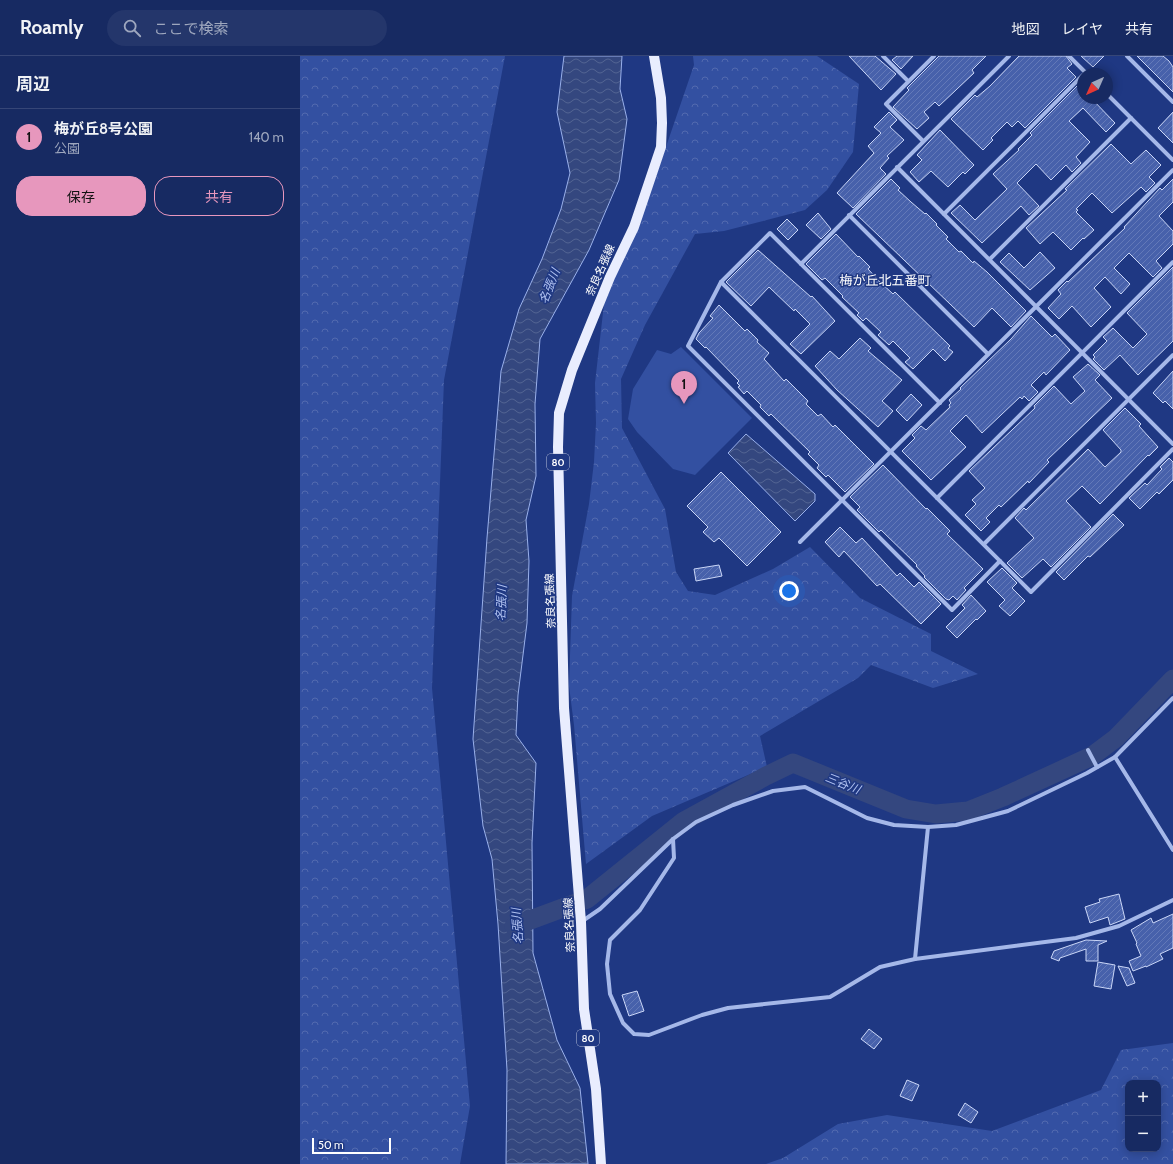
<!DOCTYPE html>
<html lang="ja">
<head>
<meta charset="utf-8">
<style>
	:root { --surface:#172a62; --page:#24366b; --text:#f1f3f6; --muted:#9ea7be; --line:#364677; --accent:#e797bd }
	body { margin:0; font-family:Cabin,"Noto Sans JP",sans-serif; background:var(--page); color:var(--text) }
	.controls { position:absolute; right:12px; bottom:12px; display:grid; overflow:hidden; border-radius:8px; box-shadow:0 2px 10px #0003 }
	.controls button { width:36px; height:36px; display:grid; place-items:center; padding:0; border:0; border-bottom:1px solid var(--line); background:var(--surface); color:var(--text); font:20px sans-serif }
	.compass { position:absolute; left:777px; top:12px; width:36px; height:36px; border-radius:50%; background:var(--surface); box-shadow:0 2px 10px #0003; rotate:225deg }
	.scale { position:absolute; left:12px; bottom:10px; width:79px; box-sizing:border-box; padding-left:4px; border:2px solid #fff; border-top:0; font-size:11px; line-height:14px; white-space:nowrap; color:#fff; -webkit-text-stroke:3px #1f3883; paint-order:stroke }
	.you { position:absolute; left:489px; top:535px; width:14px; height:14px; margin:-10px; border:3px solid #fff; border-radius:50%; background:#1a73e8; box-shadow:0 0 0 6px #1a73e833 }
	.badge { display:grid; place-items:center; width:26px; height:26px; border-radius:50%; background:var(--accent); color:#111; font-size:13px; font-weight:700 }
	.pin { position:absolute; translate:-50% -33px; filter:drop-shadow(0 1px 2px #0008) }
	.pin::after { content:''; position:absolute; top:21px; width:14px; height:12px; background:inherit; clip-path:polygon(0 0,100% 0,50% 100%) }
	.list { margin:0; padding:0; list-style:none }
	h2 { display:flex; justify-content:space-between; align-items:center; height:52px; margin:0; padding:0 16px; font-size:17px }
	h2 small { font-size:13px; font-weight:400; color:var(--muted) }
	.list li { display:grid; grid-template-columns:26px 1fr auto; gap:12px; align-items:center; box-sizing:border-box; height:56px; padding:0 16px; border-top:1px solid var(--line) }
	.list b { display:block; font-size:15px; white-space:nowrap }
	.list p { margin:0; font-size:13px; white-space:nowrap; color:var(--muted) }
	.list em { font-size:13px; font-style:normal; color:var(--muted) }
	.actions { display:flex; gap:8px; padding:12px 16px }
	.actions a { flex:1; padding:9px 0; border:1px solid var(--accent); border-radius:16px; text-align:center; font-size:14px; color:var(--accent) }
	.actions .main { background:var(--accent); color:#111 }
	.icon { flex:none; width:22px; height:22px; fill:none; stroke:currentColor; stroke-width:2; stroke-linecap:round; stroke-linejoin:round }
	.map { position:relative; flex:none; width:873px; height:1108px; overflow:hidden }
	header { display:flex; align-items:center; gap:24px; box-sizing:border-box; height:56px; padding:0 20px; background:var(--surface); border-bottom:1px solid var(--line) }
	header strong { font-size:19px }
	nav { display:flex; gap:22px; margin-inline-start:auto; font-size:14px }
	.search { width:280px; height:36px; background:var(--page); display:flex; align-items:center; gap:10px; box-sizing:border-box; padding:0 14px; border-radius:22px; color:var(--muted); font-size:15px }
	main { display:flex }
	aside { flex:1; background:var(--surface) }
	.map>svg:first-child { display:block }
</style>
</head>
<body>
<header>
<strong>Roamly</strong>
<div class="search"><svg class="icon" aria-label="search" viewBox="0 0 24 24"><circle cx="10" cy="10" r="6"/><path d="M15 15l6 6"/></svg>ここで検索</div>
<nav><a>地図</a><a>レイヤ</a><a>共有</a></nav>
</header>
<main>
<aside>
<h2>周辺<small></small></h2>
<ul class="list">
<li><span class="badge">1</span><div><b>梅が丘8号公園</b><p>公園</p></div><em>140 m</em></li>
</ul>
<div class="actions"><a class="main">保存</a><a>共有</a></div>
</aside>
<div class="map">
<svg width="873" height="1108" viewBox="0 0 873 1108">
	<defs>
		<pattern id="forest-crowns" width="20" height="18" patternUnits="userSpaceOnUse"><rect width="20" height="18" fill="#3350a1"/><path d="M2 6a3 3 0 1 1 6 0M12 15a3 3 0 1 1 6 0" fill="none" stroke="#526aaf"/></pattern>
		<pattern id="water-waves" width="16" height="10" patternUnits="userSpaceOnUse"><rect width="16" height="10" fill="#34477f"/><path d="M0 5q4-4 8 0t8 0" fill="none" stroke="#526392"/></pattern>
		<pattern id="building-hatch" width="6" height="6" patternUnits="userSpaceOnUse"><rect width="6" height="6" fill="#4761ab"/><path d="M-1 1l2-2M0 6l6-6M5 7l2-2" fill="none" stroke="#6379b8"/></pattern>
	</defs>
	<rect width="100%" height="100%" fill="#1f3883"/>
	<!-- forest -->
	<g fill="url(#forest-crowns)" fill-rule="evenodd">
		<path d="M0 0H205L144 324 132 632 170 1050 160 1108H0Z"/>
		<path d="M393 0H517L559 28 553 96 527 134 505 154 424 175 395 178 345 269 321 323 322 372 365 453 376 516 388 535 415 539 473 513 510 491 560 542 631 578V595L678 618 633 632 571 609 558 622 460 680 467 711 352 760 286 808 274 669 269 630 272 540 289 448 294 406 296 367 295 327 304 248 355 123 394 9Z"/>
		<path d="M873 987V1108H466L483 1102 538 1068 587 1059 692 1075 801 1034 821 994ZM828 1027H858V1093H828Z"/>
	</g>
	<!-- park -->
	<path fill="#3350a1" d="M381 291 452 362 395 419 373 413 337 376 328 363 333 333 357 294 371 298Z"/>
	<!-- water -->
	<g fill="url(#water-waves)" stroke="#99b0eb">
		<path d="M264 0H322L320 33 327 63 319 124 289 194 240 283 235 348 236 420 226 464 229 505 227 567 218 639 216 679 236 707 232 787 233 897 257 984 280 1032 288 1108H206L207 1014 198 868 192 803 183 770 173 683 187 482 201 315 219 253 242 203 261 153 270 117 257 56Z"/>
		<path d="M446 378 515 438V445L495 465 428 397Z"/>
	</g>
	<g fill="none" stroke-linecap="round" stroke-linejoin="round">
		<!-- river -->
		<path stroke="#34477f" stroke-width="19" d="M214 870 287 843 384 765 466 720 493 707 606 753 636 758 668 755 703 741 792 700 816 682 873 623"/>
	</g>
	<!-- building -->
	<g fill="url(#building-hatch)" stroke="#cad6f7">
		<path d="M549 0H575L596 18 581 34Z"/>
		<path d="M597 0H613L601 13 592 4Z"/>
		<path d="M639 0H686L672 14 674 17 639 50 635 46 624 56 629 62 617 73 593 51 609 34 607 32Z"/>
		<path d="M719 0H766L772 8 767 12 776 21 725 72 718 65 712 71 707 66 691 82 693 84 683 94 651 63 675 39 677 41 690 30Z"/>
		<path d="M781 0H804L793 11Z"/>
		<path d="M837 0H863L869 5 873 11V36Z"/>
		<path d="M781 26 783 28V42H791L815 67 806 76 783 52 769 65 790 86 776 101 781 107 772 116 766 109 751 124 736 108 717 127 739 150 729 159 721 150 682 187 651 157 660 149 675 164 707 133 693 118 719 94 718 93 732 79 730 77Z"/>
		<path d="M589 56 597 64 590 71 604 84 587 100 589 102 580 112 586 118 553 152 537 137 574 97 568 90 581 77 574 71Z"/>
		<path d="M873 56V87L858 72Z"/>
		<path d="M640 74 674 109 665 118 663 116 648 131 631 115 619 126 610 116 622 104 617 99Z"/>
		<path d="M811 88 831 108 846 94 861 109 849 121 855 127 846 136 841 131 812 157 792 137 776 153 778 154 776 156 794 174 784 183 783 182 771 194 753 176 740 188 726 172 767 134 765 133Z"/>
		<path d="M591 123 600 132 598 134 611 146 625 158 626 157 637 168 636 169 648 181 646 183 659 196 661 195 673 207 674 205 687 216 726 255 711 271 692 252 674 271 556 158Z"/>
		<path d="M873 123V146L859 160 873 175V188L856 205 862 212 853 221 829 197 814 212 830 228 821 238 805 221 794 232 811 251 791 271 772 250 759 263 748 252 761 238 758 234 767 225 768 226 825 172 824 171 860 132 862 134Z"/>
		<path d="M518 157 531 173 521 183 506 169Z"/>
		<path d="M487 163 498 174 488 184 477 173Z"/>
		<path d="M536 178 558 201 559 200 570 211 568 213 579 225 593 238 595 236 650 290 648 292 653 296 645 305 633 293 613 313 605 306 610 302 593 285 589 289 578 279 581 276 566 262 563 265 557 259 559 257 542 241 543 240 525 222 522 224 506 208Z"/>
		<path d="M458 194 511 241 512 240 535 265 501 298 490 288 510 268 495 253 494 255 469 231 451 250 426 226Z"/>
		<path d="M740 196 755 212 730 234 700 206 709 197 724 212Z"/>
		<path d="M873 211V285L838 319 820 299 804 314 793 303 795 301 793 299 807 285 803 281 813 272 833 292 847 278 827 257Z"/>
		<path d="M419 249 445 275 447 273 458 284 457 286 469 297 464 303 484 325 486 323 508 345 506 348 518 360 521 358 533 371 535 369 574 408 545 436 528 419 526 421 517 412 519 409 508 398 510 396 471 358 469 360 460 351 461 349 447 335 444 338 438 331 440 330 437 327 439 325 406 291 405 292 396 283 399 277 413 262 410 260Z"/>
		<path d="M731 260 752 281 755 278 770 294 746 319 744 316 731 329 738 336 729 345 724 340 722 343 720 341 682 377 666 359 650 375 666 391 631 424 602 395 615 382 612 379 621 370 626 374 650 351 649 349 651 347 649 344 661 333 660 332 711 283Z"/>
		<path d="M560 282 571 292 568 295 602 324 582 345 593 355 578 371 537 334 515 310 530 295 539 303Z"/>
		<path d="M788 308 800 319 795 324 812 342 747 404 749 406 729 427 728 425 701 451 699 449 686 462 690 466 681 475 665 459 676 448 672 444 685 432 669 415 735 352 734 350 754 330 771 348 785 335 773 321Z"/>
		<path d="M873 315V353L865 345 863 347 853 337Z"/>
		<path d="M611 338 622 349 607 365 596 354Z"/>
		<path d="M825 352 841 368 839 370 858 391 849 400 848 399 800 448 782 430 766 445 791 471 751 511 743 503 722 522 707 507 734 482 715 462 724 452 726 454 788 393 805 411 821 396V394L803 374Z"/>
		<path d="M869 402 873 406V424L859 438 857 436 840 453 829 442 845 427 847 429 862 413 860 411Z"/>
		<path d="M583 409 626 453 627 452 650 475 647 478 683 513 664 532 666 534 657 544 653 540 649 544 646 543 624 521 625 520 616 510 617 509 581 474 579 476 557 454 560 451 550 441Z"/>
		<path d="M421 416 481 476 447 510 419 482 414 486 403 476 408 471 387 450Z"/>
		<path d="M813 458 824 469 790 501 788 500 764 524 756 516Z"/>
		<path d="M540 471 556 487 562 482 597 520 600 517 614 531 619 526 641 548 621 568 580 528 577 530 544 495 539 501 525 486Z"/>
		<path d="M419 509 422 520 396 525 394 513Z"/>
		<path d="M702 512 717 527 712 532 725 545 710 560 699 550 705 544 687 526Z"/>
		<path d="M671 539 686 555 677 564 676 563 657 582 646 571 665 552 662 549Z"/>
		<path d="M819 838 825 863 810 869 808 861 790 867 785 851 800 846 799 843Z"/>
		<path d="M873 858V892L860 898 863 903 846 911V910L833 915 829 905 841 900 836 888 837 887 831 874 851 862 853 867Z"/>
		<path d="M786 884 807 885 798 889V905H786V893L760 902 759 905 751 902 754 895Z"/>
		<path d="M798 906 815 909 811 933 794 930Z"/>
		<path d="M818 910 829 912 835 927 827 930Z"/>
		<path d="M337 935 344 955 329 960 322 939Z"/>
		<path d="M569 973 582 983 574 993 561 983Z"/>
		<path d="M607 1024 619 1029 612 1045 600 1040Z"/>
		<path d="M665 1047 678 1056 671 1067 658 1059Z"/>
	</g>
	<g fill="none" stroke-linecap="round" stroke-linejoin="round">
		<!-- minor -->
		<g stroke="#a5b8e9" stroke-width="4">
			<path d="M583 0 608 25"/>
			<path d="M769 0 787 18"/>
			<path d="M827 0 873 46"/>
			<path d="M807 38 873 104"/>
			<path d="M623 85 586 48 634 0"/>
			<path d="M597 111 873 388"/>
			<path d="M644 158 783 19"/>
			<path d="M549 159 688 298"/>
			<path d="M690 203 831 62"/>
			<path d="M501 208 709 0"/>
			<path d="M421 226 731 536 873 393"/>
			<path d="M640 347 470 177 421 226 388 290 652 554 700 505"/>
			<path d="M637 442 873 206"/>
			<path d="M500 486 873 114"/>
			<path d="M684 488 873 299"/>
			<path d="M788 694 797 711"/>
			<path d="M815 701 873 794"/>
			<path d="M373 783 374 802 340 854 310 884 307 908 310 938 323 967 334 978 349 979 402 959 428 952 530 941 580 911 615 903 776 882 819 870 873 844"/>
			<path d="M281 866 300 853 373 783 396 766 433 749 473 735 505 731 567 762 594 769 628 771 656 769 708 755 787 717 815 701 873 642"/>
			<path d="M615 903 628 771"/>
		</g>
		<!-- primary -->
		<path stroke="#e9edfe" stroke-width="10" d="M301 1108 296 1033 284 953 281 866 264 652 258 391 259 357 272 314 310 221 334 171 361 91 362 67 361 42 354 0"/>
	</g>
	<g text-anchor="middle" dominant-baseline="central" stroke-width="3" stroke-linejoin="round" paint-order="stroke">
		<!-- shield labels -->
		<g fill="#1f3883" stroke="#bcc3da" stroke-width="1">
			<rect x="247" y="398" width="22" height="16" rx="3"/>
			<rect x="277" y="974" width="22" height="16" rx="3"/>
		</g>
		<g font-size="10" font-weight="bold" fill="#fff">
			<text x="258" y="406">80</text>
			<text x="288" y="982">80</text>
		</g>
		<!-- street labels -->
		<g font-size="11" fill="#fff" stroke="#1f3883">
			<text transform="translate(300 214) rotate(-66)">奈良名張線</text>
			<text transform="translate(250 545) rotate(-92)">奈良名張線</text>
			<text transform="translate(269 869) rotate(-93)">奈良名張線</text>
		</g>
		<!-- water labels -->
		<g font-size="12" font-style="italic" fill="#b1c2f1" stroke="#1f3883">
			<text transform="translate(249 230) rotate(-68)">名張川</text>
			<text transform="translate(201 547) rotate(-87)">名張川</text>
			<text transform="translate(543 727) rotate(22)">三谷川</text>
			<text transform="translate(217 870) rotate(-94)">名張川</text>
		</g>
		<!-- quarter labels -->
		<g font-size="13" fill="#fff" stroke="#1f3883">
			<text x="585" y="224">梅が丘北五番町</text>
		</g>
	</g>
</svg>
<div class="controls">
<button>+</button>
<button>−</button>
</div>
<svg class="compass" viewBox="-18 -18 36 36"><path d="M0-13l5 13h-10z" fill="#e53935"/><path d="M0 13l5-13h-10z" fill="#9ea7be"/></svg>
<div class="scale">50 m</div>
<div class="you"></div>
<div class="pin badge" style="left:384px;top:348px">1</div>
</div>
</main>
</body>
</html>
